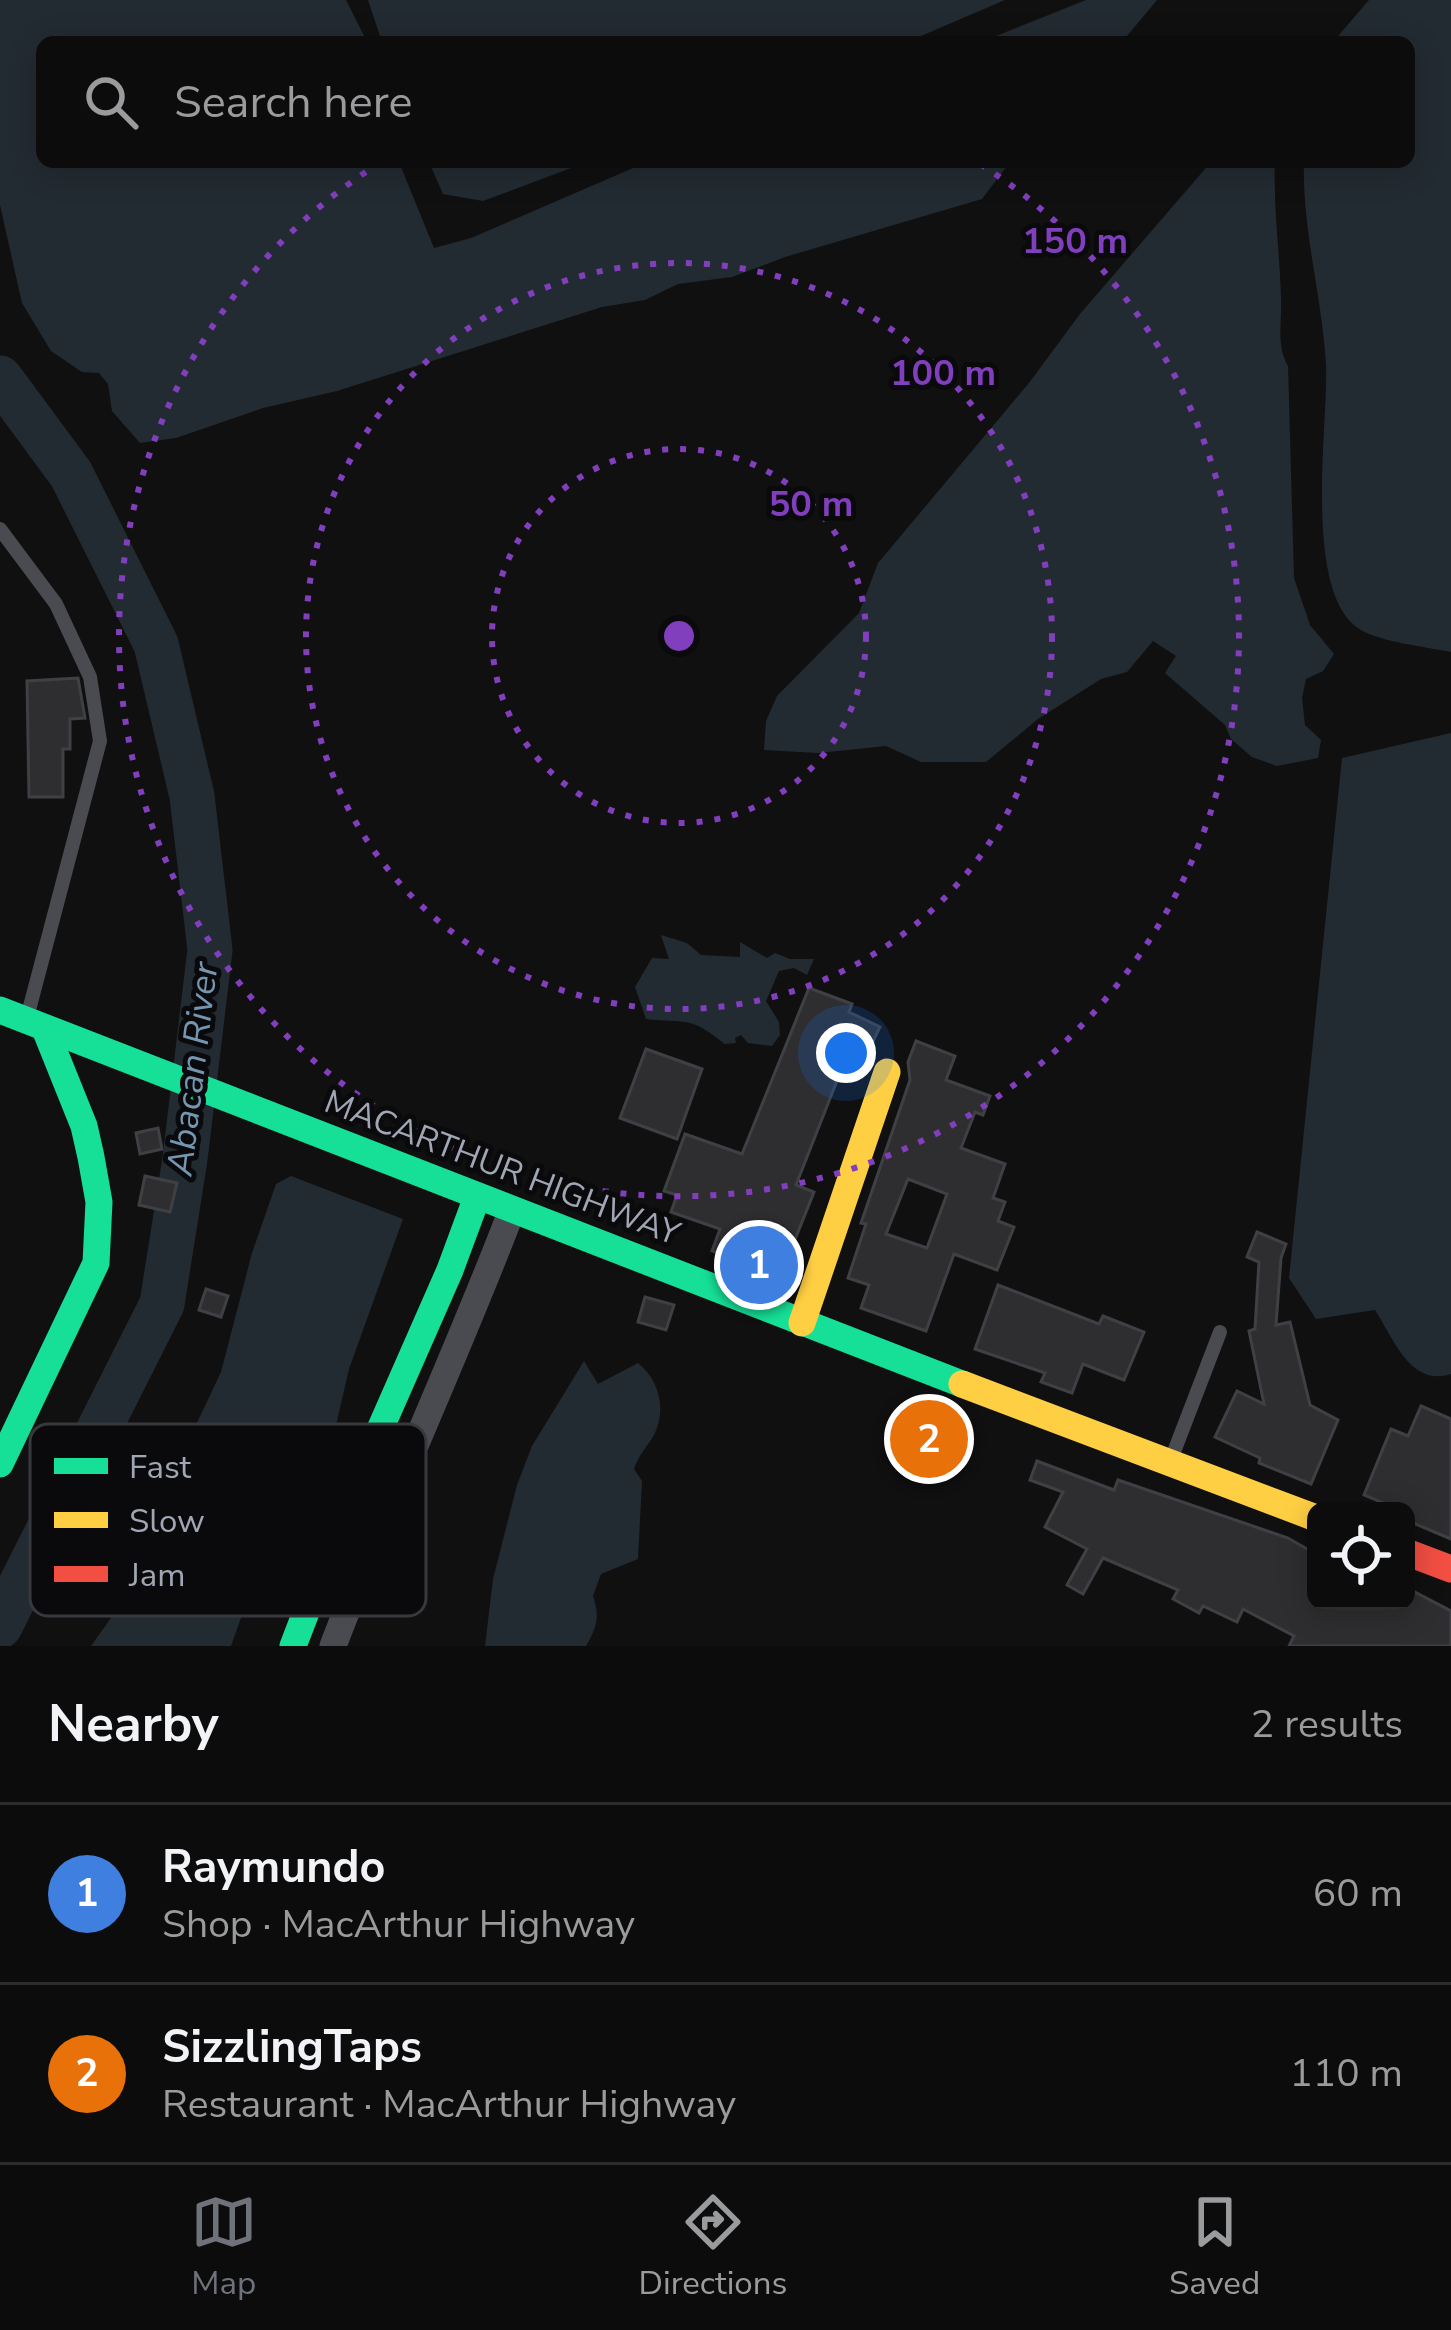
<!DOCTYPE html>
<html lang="en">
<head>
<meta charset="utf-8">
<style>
	:root { --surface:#0c0c0c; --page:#151515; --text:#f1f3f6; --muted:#9a9b9d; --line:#2c2c2d; --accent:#6e727a }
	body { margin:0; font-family:"Nunito Sans",sans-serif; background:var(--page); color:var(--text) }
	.controls { position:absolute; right:36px; bottom:36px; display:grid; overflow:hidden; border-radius:18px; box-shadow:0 6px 30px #0003 }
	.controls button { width:108px; height:108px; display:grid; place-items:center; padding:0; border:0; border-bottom:3px solid var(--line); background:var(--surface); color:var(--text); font:60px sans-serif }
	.you { position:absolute; left:846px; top:1053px; width:42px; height:42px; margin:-30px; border:9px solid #fff; border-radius:50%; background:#1a73e8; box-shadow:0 0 0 18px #1a73e833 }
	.badge { display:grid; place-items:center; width:78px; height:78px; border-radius:50%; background:var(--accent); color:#fff; font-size:39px; font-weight:700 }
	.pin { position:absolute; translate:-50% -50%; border:6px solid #fff; box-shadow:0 3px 12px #0006 }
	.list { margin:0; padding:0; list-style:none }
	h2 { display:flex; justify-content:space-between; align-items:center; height:156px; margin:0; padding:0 48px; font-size:51px }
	h2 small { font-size:39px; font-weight:400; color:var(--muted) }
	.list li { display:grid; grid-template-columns:78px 1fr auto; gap:36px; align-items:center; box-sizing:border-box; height:180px; padding:0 48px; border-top:3px solid var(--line) }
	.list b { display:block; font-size:45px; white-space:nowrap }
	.list p { margin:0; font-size:39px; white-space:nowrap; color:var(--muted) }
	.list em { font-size:39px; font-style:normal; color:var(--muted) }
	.icon { flex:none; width:66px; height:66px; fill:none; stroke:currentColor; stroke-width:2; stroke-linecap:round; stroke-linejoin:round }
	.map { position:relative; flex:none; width:1451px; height:1646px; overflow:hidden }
	.search { position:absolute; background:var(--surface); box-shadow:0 6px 30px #0003; left:36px; right:36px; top:36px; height:132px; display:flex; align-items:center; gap:30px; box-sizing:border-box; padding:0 42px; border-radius:18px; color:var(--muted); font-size:45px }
	.sheet { height:516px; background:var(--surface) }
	nav { display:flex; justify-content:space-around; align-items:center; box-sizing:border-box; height:168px; border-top:3px solid var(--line); background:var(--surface); font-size:33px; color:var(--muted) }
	nav a { display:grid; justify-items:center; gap:6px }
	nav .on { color:var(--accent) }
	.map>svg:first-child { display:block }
</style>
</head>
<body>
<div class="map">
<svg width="1451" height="1646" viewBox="0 0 1451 1646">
	<rect width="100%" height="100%" fill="#101010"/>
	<!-- water -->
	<g fill="#232b32">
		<path d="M0 0H346L367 42H42V162H399L434 248 471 238 647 162H1010L982 199 785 257 732 277 678 284 645 300 602 307 337 391 263 408 176 438 140 443 112 411 108 384 99 373 82 372 51 351 22 303 0 205Z"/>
		<path d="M368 0H1005L907 42H382Z"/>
		<path d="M1086 0H1157L1122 42H981Z"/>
		<path d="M1369 0H1451V652C1427 647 1381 642 1361 630 1301 595 1329 423 1326 364 1322 296 1302 230 1304 162H1409V42H1333Z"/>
		<path d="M429 162H587L483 201 443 194Z"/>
		<path d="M1211 162H1275C1273 209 1280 253 1281 299 1282 323 1276 346 1288 366L1294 578 1310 625 1334 654 1323 671 1306 679 1302 698 1305 725 1321 740 1318 758 1277 766 1252 757 1231 739 1225 725 1165 673 1176 656 1153 641 1127 672 1101 679 1038 719 986 762H921L886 746 818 753 764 750 766 721 777 696 859 613 878 563 1029 383 1080 314Z"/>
		<path d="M1451 733V1374C1410 1387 1394 1339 1375 1310L1316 1319 1289 1278 1342 758Z"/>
		<path d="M661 935 687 943 701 955 740 957V942L767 958 775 953 790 959H814L807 975 794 968 779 971 766 1001 779 1022 780 1035 772 1046 748 1043 741 1035 735 1038 736 1043 725 1044C688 1015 690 1024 646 1019L635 987 652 958 669 959Z"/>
		<path d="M291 1176 403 1219 349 1369 337 1421 321 1461 286 1517 268 1534 260 1557 263 1579 251 1609 243 1612 231 1646H91L130 1591 144 1535 221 1372 252 1253 276 1184Z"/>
		<path d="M584 1361 598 1384 638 1363C659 1380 667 1409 654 1435 647 1447 639 1454 634 1469L642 1481 638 1559 601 1574 593 1596C600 1617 597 1627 586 1646H485L493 1579 517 1485 532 1446Z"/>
	</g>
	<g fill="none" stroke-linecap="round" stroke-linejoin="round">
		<!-- river -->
		<path stroke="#232b32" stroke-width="45" d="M0 378 71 474 156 644 192 796 210 950 185 1159 162 1304 0 1626"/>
	</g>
	<!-- building -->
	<g fill="#2e2e30" stroke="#3e4044" stroke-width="3" fill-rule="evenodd">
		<path d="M78 678 85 718 70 719V749H63V797H29L27 681Z"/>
		<path d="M809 988 852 1004 849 1012 880 1027 859 1070 844 1063 796 1185 814 1192 780 1277 712 1251 720 1229 671 1212 677 1195 664 1191 685 1134 742 1154Z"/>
		<path d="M916 1041 955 1056 946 1080 990 1096 983 1115 975 1112 961 1148 1005 1164 993 1198 1005 1202 998 1221 1014 1227 997 1270 954 1254 926 1331 861 1308 869 1285 848 1278 866 1224 861 1223 910 1080 908 1062ZM908 1179 947 1194 927 1248 886 1234Z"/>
		<path d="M646 1049 702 1069 677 1139 620 1118Z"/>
		<path d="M158 1128 162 1149 140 1154 136 1133Z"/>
		<path d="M145 1176 177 1183 170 1212 139 1205Z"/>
		<path d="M1257 1232 1286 1244 1281 1258 1276 1325 1290 1322 1310 1405 1338 1420 1311 1484 1259 1463 1260 1458 1215 1437 1237 1391 1264 1404 1249 1331 1255 1329 1259 1262 1247 1257Z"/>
		<path d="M998 1285 1099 1324 1103 1316 1144 1332 1124 1380 1083 1364 1072 1393 1041 1382 1045 1373 975 1349Z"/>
		<path d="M206 1289 228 1296 221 1317 199 1310Z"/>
		<path d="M645 1297 674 1305 666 1330 638 1322Z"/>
		<path d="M1421 1406 1451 1419V1539L1406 1520V1511H1391L1393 1507 1364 1495 1391 1429 1408 1436Z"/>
		<path d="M1037 1461 1114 1490 1118 1480 1288 1538 1316 1554V1601H1406L1409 1589 1451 1611V1646H1289L1294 1636 1243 1609 1237 1622 1203 1606 1199 1613 1173 1599 1178 1590 1103 1558 1083 1594 1067 1585 1087 1549 1045 1527 1063 1492 1030 1480Z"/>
	</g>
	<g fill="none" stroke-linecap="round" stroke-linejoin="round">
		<!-- lane -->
		<g stroke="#4a4b50" stroke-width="14">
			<path d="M0 529 56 604 90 677 100 741 29 1010"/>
			<path d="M1172 1457 1220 1332"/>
		</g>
		<!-- street -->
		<path stroke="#4a4b50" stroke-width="27" d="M333 1646C389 1499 456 1357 512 1210"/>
		<!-- fast -->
		<g stroke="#16e098" stroke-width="27">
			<path d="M0 1010 962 1384"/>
			<path d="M0 1464 96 1263 99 1202 91 1157 84 1126 45 1029"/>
			<path d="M293 1646 349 1500 450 1270 477 1197"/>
		</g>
		<!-- slow -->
		<g stroke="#ffcf43" stroke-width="27">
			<path d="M802 1323 887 1072"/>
			<path d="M962 1384 1316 1518"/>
		</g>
		<!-- jam -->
		<path stroke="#f24e42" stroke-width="27" d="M1406 1552 1451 1569"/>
	</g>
	<!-- distance rings -->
	<g fill="none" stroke="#813ebd" stroke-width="6" stroke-dasharray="6 12">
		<circle cx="679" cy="636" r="187"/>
		<circle cx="679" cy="636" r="373"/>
		<path d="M980 164A560 560 0 1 1 378 164"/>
	</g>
	<g text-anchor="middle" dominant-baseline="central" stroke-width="10" stroke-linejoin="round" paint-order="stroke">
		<!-- street labels -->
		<g font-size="33" fill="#a0a6b3" stroke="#0a0a0c">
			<text transform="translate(502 1168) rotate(21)">MACARTHUR HIGHWAY</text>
		</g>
		<!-- water labels -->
		<g font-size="36" font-style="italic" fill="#7496b1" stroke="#0a0a0c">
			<text transform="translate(193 1069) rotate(-83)">Abacan River</text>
		</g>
	</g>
	<!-- legend -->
	<rect x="30" y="1424" width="396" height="192" rx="18" fill="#0a0a0c" stroke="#37393e" stroke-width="3"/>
	<rect x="54" y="1458" width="54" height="16" fill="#16e098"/>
	<rect x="54" y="1512" width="54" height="16" fill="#ffcf43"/>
	<rect x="54" y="1566" width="54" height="16" fill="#f24e42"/>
	<g font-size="33" fill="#a0a6b3">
		<text x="129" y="1478">Fast</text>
		<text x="129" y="1532">Slow</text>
		<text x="129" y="1586">Jam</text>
	</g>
	<circle cx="679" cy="636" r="18" fill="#813ebd" stroke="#0a0a0c" stroke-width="6"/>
	<g font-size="36" text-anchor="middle" font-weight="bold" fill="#813ebd" stroke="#0a0a0c" stroke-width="10" stroke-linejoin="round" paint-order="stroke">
		<text x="1075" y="253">150 m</text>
		<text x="943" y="385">100 m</text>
		<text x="811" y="516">50 m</text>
	</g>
</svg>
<div class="controls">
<button><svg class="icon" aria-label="locate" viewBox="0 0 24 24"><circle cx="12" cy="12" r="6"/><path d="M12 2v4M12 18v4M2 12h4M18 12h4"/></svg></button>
</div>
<div class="you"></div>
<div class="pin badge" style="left:759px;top:1265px;background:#3f7fe0">1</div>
<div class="pin badge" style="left:929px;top:1439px;background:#e8710a">2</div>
<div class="search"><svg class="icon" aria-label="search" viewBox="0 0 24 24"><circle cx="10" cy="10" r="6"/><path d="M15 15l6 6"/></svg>Search here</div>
</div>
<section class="sheet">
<h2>Nearby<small>2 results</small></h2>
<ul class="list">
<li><span class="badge" style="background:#3f7fe0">1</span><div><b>Raymundo</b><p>Shop · MacArthur Highway</p></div><em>60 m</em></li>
<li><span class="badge" style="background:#e8710a">2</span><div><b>SizzlingTaps</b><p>Restaurant · MacArthur Highway</p></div><em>110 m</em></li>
</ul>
</section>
<nav>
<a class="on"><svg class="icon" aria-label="map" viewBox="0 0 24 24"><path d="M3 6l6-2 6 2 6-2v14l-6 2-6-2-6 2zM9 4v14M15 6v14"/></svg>Map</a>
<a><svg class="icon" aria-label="directions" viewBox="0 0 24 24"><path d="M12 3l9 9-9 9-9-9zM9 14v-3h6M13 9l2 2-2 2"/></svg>Directions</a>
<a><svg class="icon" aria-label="saved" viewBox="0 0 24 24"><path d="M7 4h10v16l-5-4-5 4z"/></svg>Saved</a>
</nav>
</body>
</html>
